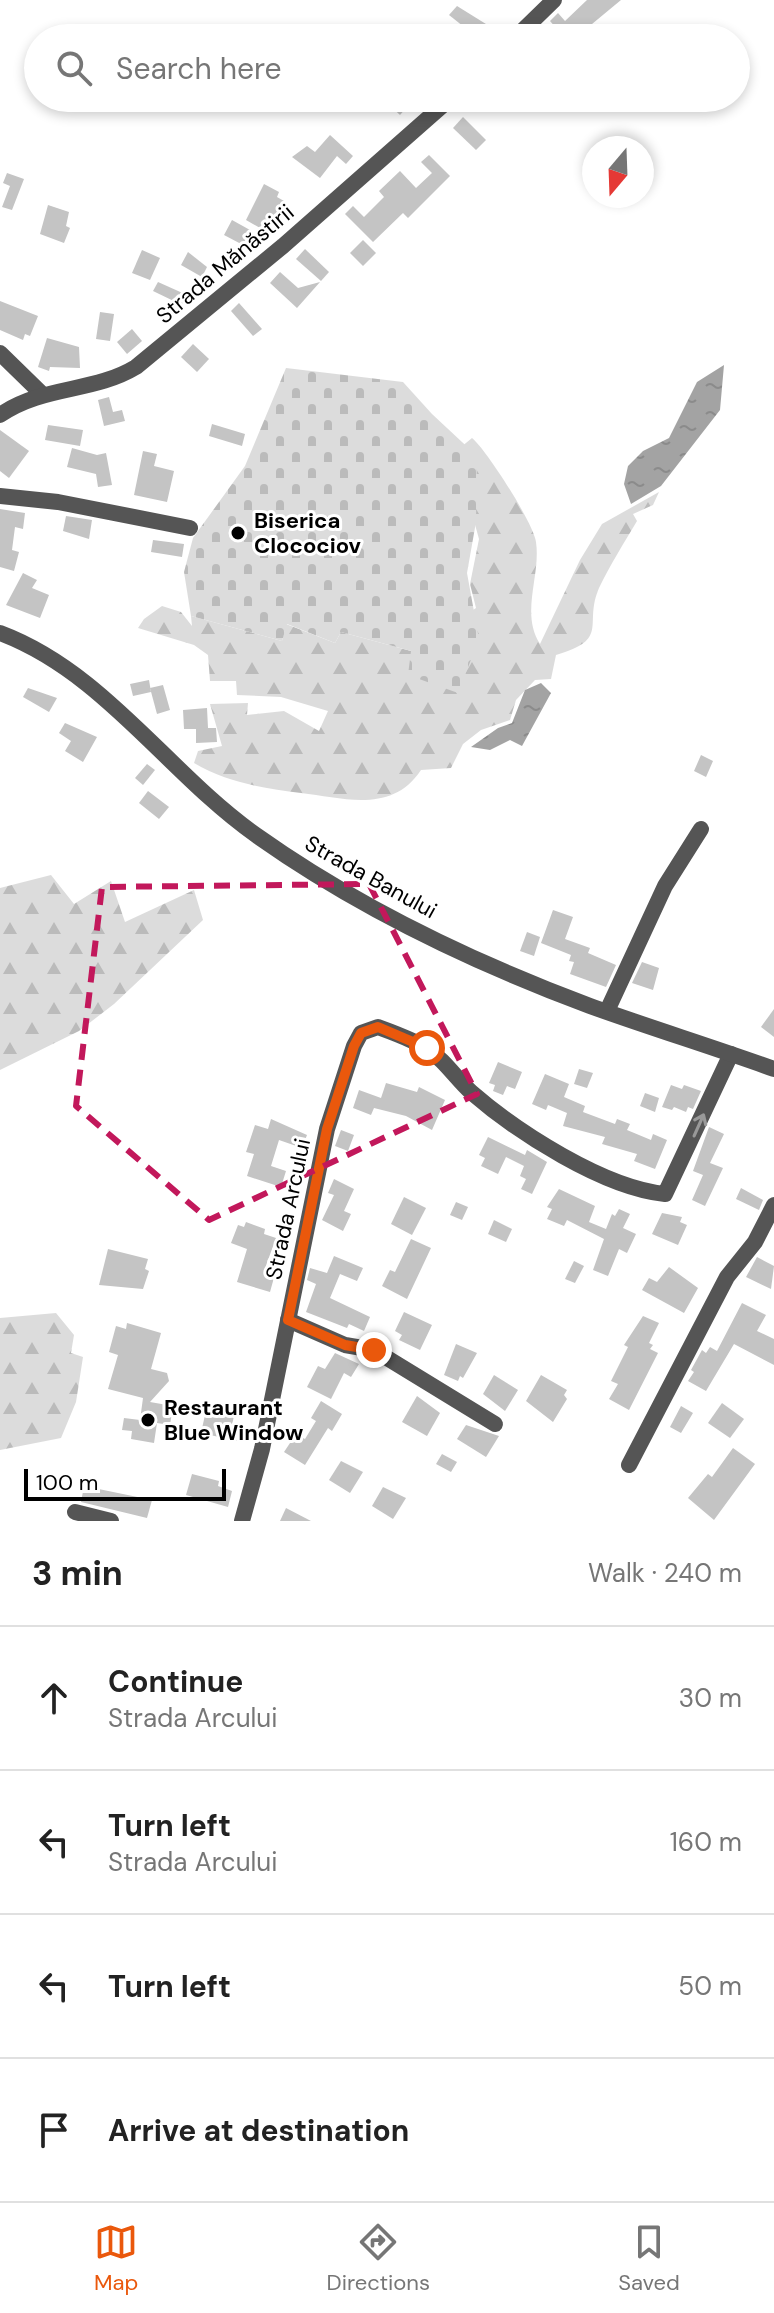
<!DOCTYPE html>
<html lang="en">
<head>
<meta charset="utf-8">
<style>
	:root { --surface:#fff; --page:#f2f2f2; --text:#222; --muted:#767676; --line:#e0e0e0; --accent:#ea580c }
	body { margin:0; font-family:"DM Sans",sans-serif; background:var(--page); color:var(--text) }
	.compass { position:absolute; left:582px; top:136px; width:72px; height:72px; border-radius:50%; background:var(--surface); box-shadow:0 4px 12px #0003; rotate:199deg }
	.scale { position:absolute; left:24px; bottom:20px; width:202px; box-sizing:border-box; padding-left:8px; border:4px solid #000; border-top:0; font-size:22px; line-height:28px; white-space:nowrap; color:#000; -webkit-text-stroke:6px #fff; paint-order:stroke }
	.stop { position:absolute; width:24px; height:24px; margin:-18px; border:6px solid #ea580c; border-radius:50%; background:#fff }
	.stop.end { background:#ea580c; border-color:#fff; box-shadow:0 2px 8px #0008 }
	.list { margin:0; padding:0; list-style:none }
	h2 { display:flex; justify-content:space-between; align-items:center; height:104px; margin:0; padding:0 32px; font-size:34px }
	h2 small { font-size:26px; font-weight:400; color:var(--muted) }
	.list li { display:grid; grid-template-columns:52px 1fr auto; gap:24px; align-items:center; box-sizing:border-box; height:144px; padding:0 32px; border-top:2px solid var(--line) }
	.list b { display:block; font-size:30px; white-space:nowrap }
	.list p { margin:0; font-size:26px; white-space:nowrap; color:var(--muted) }
	.list em { font-size:26px; font-style:normal; color:var(--muted) }
	.icon { flex:none; width:44px; height:44px; fill:none; stroke:currentColor; stroke-width:2; stroke-linecap:round; stroke-linejoin:round }
	.map { position:relative; flex:none; width:774px; height:1521px; overflow:hidden }
	.search { position:absolute; background:var(--surface); box-shadow:0 4px 12px #0003; left:24px; right:24px; top:24px; height:88px; display:flex; align-items:center; gap:20px; box-sizing:border-box; padding:0 28px; border-radius:44px; color:var(--muted); font-size:30px }
	.sheet { height:680px; background:var(--surface) }
	nav { display:flex; justify-content:space-around; align-items:center; box-sizing:border-box; height:112px; border-top:2px solid var(--line); background:var(--surface); font-size:22px; color:var(--muted) }
	nav a { display:grid; justify-items:center; gap:4px }
	nav .on { color:var(--accent) }
	.map>svg:first-child { display:block }
</style>
</head>
<body>
<div class="map">
<svg width="774" height="1521" viewBox="0 0 774 1521">
	<defs>
		<pattern id="forest-firs" width="22" height="20" patternUnits="userSpaceOnUse" patternTransform="scale(2)"><rect width="22" height="20" fill="#dcdcdc"/><path d="M5 1l3.5 6h-7zM16 11l3.5 6h-7z" fill="#bbb"/></pattern>
		<pattern id="cemetery-stones" width="16" height="16" patternUnits="userSpaceOnUse" patternTransform="scale(2)"><rect width="16" height="16" fill="#dcdcdc"/><path d="M2 7V4a2 2 0 0 1 4 0v3zM10 15v-3a2 2 0 0 1 4 0v3z" fill="#bbb"/></pattern>
		<pattern id="water-ripples" width="26" height="14" patternUnits="userSpaceOnUse" patternTransform="scale(2)"><rect width="26" height="14" fill="#a3a3a3"/><path d="M2 4q2-2 4 0t4 0M15 11q2-2 4 0t4 0" fill="none" stroke="#8b8b8b"/></pattern>
	</defs>
	<rect width="100%" height="100%" fill="#fff"/>
	<!-- forest -->
	<g fill="url(#forest-firs)">
		<path d="M472 438C486 449 534 524 536 542 541 576 520 613 540 644L580 560 602 524 659 492 653 505 633 514 637 521C624 543 610 565 599 588 583 625 611 639 556 655L551 679 535 680 516 700 510 720 481 730 463 744 451 768 421 770C392 814 344 798 301 793 263 788 228 783 194 763L198 751 222 746 210 704 248 703 247 715 284 711 319 731 328 711 281 697 237 695 236 681H210L208 655 194 645 138 628 144 619 162 606 181 612 192 626 191 616 282 641 286 624 335 643 341 632 411 651 476 608 470 584 479 539 455 452Z"/>
		<path d="M51 875 74 904 111 881 125 922 194 890 203 920 114 1004 79 1031 0 1070V888Z"/>
		<path d="M56 1313 74 1335 71 1353 83 1357 76 1402 61 1438 0 1450V1318Z"/>
	</g>
	<!-- cemetery -->
	<path fill="url(#cemetery-stones)" d="M286 368 403 382 432 414 477 456 476 522 467 573 479 639 458 693 408 675 411 651 341 632 335 643 287 624 282 641 191 616 184 572 193 538 245 466Z"/>
	<!-- water -->
	<g fill="url(#water-ripples)">
		<path d="M724 365 720 410 661 486 631 504 624 484 628 466 643 451 669 438 697 382Z"/>
		<path d="M541 683 551 693 522 746 510 740 490 750 471 747 498 728 512 723 525 690Z"/>
	</g>
	<!-- building -->
	<g fill="#c4c4c4">
		<path d="M587 0H621L592 24 599 31 591 38H565L550 21 558 13 565 21Z"/>
		<path d="M457 6 494 29 487 38H478L449 15Z"/>
		<path d="M345 98H373L361 112Z"/>
		<path d="M382 98H397L407 107 400 115Z"/>
		<path d="M463 117 486 140 476 150 453 128Z"/>
		<path d="M330 135 353 156 346 164 337 156 320 178 292 157 307 146 315 152Z"/>
		<path d="M429 155 450 176 408 218 403 213 373 242 345 214 353 206 364 217 384 197 379 191 400 171 416 188 432 173 421 162Z"/>
		<path d="M7 173 24 179 12 210 2 207 10 186 3 183Z"/>
		<path d="M264 184 279 192 277 197 284 201 267 232 246 220Z"/>
		<path d="M48 205 69 212 66 226 70 228 64 243 40 234Z"/>
		<path d="M232 220 250 230 243 245 224 235Z"/>
		<path d="M363 240 376 253 363 266 350 253Z"/>
		<path d="M305 249 329 272 321 281 296 259Z"/>
		<path d="M142 250 160 258 150 280 132 273Z"/>
		<path d="M188 252 207 267 202 277 181 265Z"/>
		<path d="M280 272 298 288 320 282 297 308 270 283Z"/>
		<path d="M158 282 187 295 182 305 153 291Z"/>
		<path d="M0 301 38 316 30 336 25 334 23 340 0 330Z"/>
		<path d="M239 303 262 329 253 336 231 311Z"/>
		<path d="M100 312 114 314 110 341 96 339Z"/>
		<path d="M132 329 142 341 127 354 117 342Z"/>
		<path d="M47 338 79 347 80 368 50 367 49 371 38 367Z"/>
		<path d="M193 344 209 359 197 372 181 357Z"/>
		<path d="M109 397 113 412 122 410 125 421 104 426 98 400Z"/>
		<path d="M212 424 245 434 242 446 209 436Z"/>
		<path d="M48 425 83 430 80 446 45 440Z"/>
		<path d="M0 430 29 451 9 478 0 471Z"/>
		<path d="M72 448 97 455 106 453 112 485 98 487 96 474 67 467Z"/>
		<path d="M143 451 157 454 154 466 174 471 167 502 134 495Z"/>
		<path d="M0 509 25 513 23 529 15 527 12 550 19 552 14 571 0 567Z"/>
		<path d="M66 516 92 520 89 539 63 531Z"/>
		<path d="M153 540 184 544 182 557 151 552Z"/>
		<path d="M23 573 37 580 32 588 49 595 40 618 6 605Z"/>
		<path d="M149 680 151 692 133 696 130 684Z"/>
		<path d="M163 685 170 710 157 714 150 688Z"/>
		<path d="M28 688 57 698 49 712 23 697Z"/>
		<path d="M207 708 208 728H216L217 742 196 743V729H184L183 710Z"/>
		<path d="M65 723 97 737 83 762 65 751 71 741 59 733Z"/>
		<path d="M701 755 713 761 706 777 694 771Z"/>
		<path d="M147 764 155 770 143 785 135 778Z"/>
		<path d="M148 791 169 807 159 819 139 803Z"/>
		<path d="M553 910 573 917 565 939 590 948 588 953 616 965 606 987 570 974 574 962 569 961 571 955 541 943Z"/>
		<path d="M527 932 540 937 534 956 520 951Z"/>
		<path d="M642 962 659 968 653 990 632 983Z"/>
		<path d="M774 1009V1037L761 1027Z"/>
		<path d="M498 1062 522 1072 515 1089 507 1086 503 1095 493 1091 495 1085 489 1083Z"/>
		<path d="M579 1069 593 1073 587 1088 574 1084Z"/>
		<path d="M545 1074 569 1084 564 1097 585 1106 583 1112 615 1124 617 1119 630 1124 627 1130 651 1140 653 1134 667 1140 655 1169 634 1161 637 1154 602 1144 605 1137 563 1126 567 1113 548 1105 546 1110 532 1104Z"/>
		<path d="M386 1083 417 1092 419 1087 445 1100 432 1130 406 1116 374 1108 371 1115 353 1108 359 1090 381 1098Z"/>
		<path d="M671 1085 682 1089 684 1085 701 1091 693 1109 688 1107 686 1112 674 1107 672 1110 662 1107Z"/>
		<path d="M645 1093 659 1098 655 1112 640 1106Z"/>
		<path d="M271 1119 307 1135 302 1148 279 1140 271 1166 286 1171 281 1187 247 1176 254 1154 246 1152 255 1125 268 1129Z"/>
		<path d="M709 1127 724 1134 710 1163 723 1168 705 1206 692 1200 703 1175 693 1171Z"/>
		<path d="M341 1130 354 1135 348 1151 335 1146Z"/>
		<path d="M488 1137 525 1155 527 1150 547 1162 532 1194 521 1189 526 1179 520 1176 524 1166 506 1157 498 1174 481 1166 485 1158 479 1155Z"/>
		<path d="M334 1179 354 1189 344 1211 351 1214 343 1231 322 1220 334 1195 328 1193Z"/>
		<path d="M741 1188 763 1200 759 1210 736 1199Z"/>
		<path d="M559 1189 595 1206 589 1222 606 1229 612 1214 615 1216 619 1209 630 1214 623 1228 636 1234 627 1253 619 1249 608 1276 593 1270 604 1239 567 1220 564 1226 547 1219 552 1209 547 1207Z"/>
		<path d="M404 1197 426 1208 412 1235 391 1224Z"/>
		<path d="M456 1202 468 1207 462 1220 450 1215Z"/>
		<path d="M662 1213 682 1217 680 1222 687 1225 678 1245 652 1234Z"/>
		<path d="M494 1220 512 1229 506 1242 488 1234Z"/>
		<path d="M246 1222 265 1229 264 1234 276 1238 264 1271 275 1274 270 1292 237 1282 247 1249 231 1243 238 1225 244 1227Z"/>
		<path d="M411 1239 431 1248 407 1299 382 1286 390 1270 395 1272Z"/>
		<path d="M108 1249 148 1259 145 1269 149 1271 143 1289 99 1285Z"/>
		<path d="M334 1256 363 1268 357 1281 340 1274 330 1298 370 1317 364 1331 349 1324 347 1328 306 1312 316 1284 307 1280 310 1268 327 1273Z"/>
		<path d="M757 1257 774 1266 771 1289 746 1277Z"/>
		<path d="M574 1261 584 1266 575 1283 565 1279Z"/>
		<path d="M669 1267 698 1288 684 1313 642 1290 649 1278 657 1282Z"/>
		<path d="M742 1303 766 1315 757 1331 774 1339V1365L734 1344 706 1391 688 1381 694 1372 691 1370 702 1350 706 1353 710 1347 717 1351Z"/>
		<path d="M404 1312 432 1325 420 1350 399 1340 402 1335 395 1331Z"/>
		<path d="M643 1316 659 1323 649 1343 653 1345 650 1349 658 1353 629 1410 609 1399 618 1384 611 1381 628 1347 624 1345Z"/>
		<path d="M127 1323 161 1333 151 1369 167 1373 169 1381 150 1402 173 1406 170 1425 157 1423 154 1443 131 1439 132 1431 122 1430 124 1418 140 1420 143 1398 108 1389 118 1355 109 1352 116 1326 126 1329Z"/>
		<path d="M456 1344 477 1353 463 1378 460 1376 458 1381 444 1375Z"/>
		<path d="M335 1353 359 1364 351 1377 344 1373 331 1399 307 1387 318 1366 325 1369Z"/>
		<path d="M494 1375 518 1390 505 1411 483 1394Z"/>
		<path d="M541 1375 567 1390 564 1395 567 1399 553 1422 526 1401Z"/>
		<path d="M417 1396 440 1413 427 1436 402 1422Z"/>
		<path d="M321 1401 342 1414 332 1431 328 1428 305 1465 284 1452 296 1434 305 1439 316 1421 311 1418Z"/>
		<path d="M722 1403 744 1419 730 1438 708 1423Z"/>
		<path d="M681 1406 693 1413 681 1433 670 1427Z"/>
		<path d="M215 1411 234 1416 232 1425 240 1427 237 1441 201 1433 205 1415 214 1417Z"/>
		<path d="M466 1425 499 1436 486 1457 457 1439Z"/>
		<path d="M733 1448 755 1464 714 1520 688 1498 708 1474 712 1477Z"/>
		<path d="M442 1454 457 1462 451 1472 436 1464Z"/>
		<path d="M341 1461 363 1472 350 1493 329 1480Z"/>
		<path d="M192 1474 219 1481 218 1486 232 1491 228 1507 186 1495Z"/>
		<path d="M84 1486 152 1500 147 1518 81 1502Z"/>
		<path d="M383 1487 406 1498 393 1519 372 1506Z"/>
		<path d="M286 1508 311 1521H280Z"/>
	</g>
	<g fill="none" stroke-linecap="round" stroke-linejoin="round">
		<!-- minor -->
		<g stroke="#555" stroke-width="16">
			<path d="M515 38 554 0"/>
			<path d="M0 353 42 394"/>
			<path d="M0 415C44 385 93 393 136 367L283 246 451 98"/>
			<path d="M0 496 58 502 190 528"/>
			<path d="M607 1011 665 886 701 829"/>
			<path d="M288 1320 345 1345 374 1350 495 1424"/>
			<path d="M629 1465 727 1277 755 1242 774 1205"/>
			<path d="M75 1512 111 1521"/>
			<path d="M242 1521 262 1449 327 1129 354 1046 361 1033 378 1027C400 1035 425 1044 442 1061 452 1071 461 1083 471 1092 517 1132 604 1188 665 1194L731 1054"/>
		</g>
		<!-- tertiary -->
		<path stroke="#555" stroke-width="16" d="M0 633C104 672 168 773 256 835 356 906 475 963 590 1006 651 1028 713 1047 774 1069"/>
	</g>
	<!-- one-way arrows -->
	<defs><path id="oneway-shaft" d="M-6 0H5M1.5-3L5.5 0L1.5 3" fill="none" stroke-width="1.6" stroke-linecap="round" stroke-linejoin="round" transform="scale(2)"/></defs>
	<use stroke="#999" href="#oneway-shaft" transform="translate(699 1125) rotate(-66)"/>
	<g fill="none" stroke-linecap="round" stroke-linejoin="round">
		<!-- route -->
		<path stroke="#ea580c" stroke-width="10" d="M374 1350 345 1345 288 1320 327 1129 354 1046 361 1033 378 1027 427 1048"/>
	</g>
	<!-- marked area -->
	<path fill="none" stroke="#c2185b" stroke-width="6" stroke-dasharray="16 10" stroke-linejoin="round" d="M369 884 477 1094 209 1220 76 1106 102 887Z"/>
	<!-- markers -->
	<g fill="#000" stroke="#fff" stroke-width="3">
		<circle cx="238" cy="533" r="8"/>
		<circle cx="148" cy="1420" r="8"/>
	</g>
	<g text-anchor="middle" dominant-baseline="central" stroke-width="6" stroke-linejoin="round" paint-order="stroke">
		<!-- street labels -->
		<g font-size="22" fill="#000" stroke="#fff">
			<text transform="translate(225 264) rotate(-40)">Strada Mănăstirii</text>
			<text transform="translate(371 877) rotate(29)">Strada Banului</text>
			<text transform="translate(288 1209) rotate(-78)">Strada Arcului</text>
		</g>
		<!-- poi labels -->
		<g font-size="22" font-weight="bold" fill="#000" stroke="#fff" text-anchor="start">
			<text x="254" y="520">Biserica<tspan x="254" dy="25">Clocociov</tspan></text>
			<text x="164" y="1407">Restaurant<tspan x="164" dy="25">Blue Window</tspan></text>
		</g>
	</g>
</svg>
<svg class="compass" viewBox="-18 -18 36 36"><path d="M0-13l5 13h-10z" fill="#e53935"/><path d="M0 13l5-13h-10z" fill="#767676"/></svg>
<div class="scale">100 m</div>
<div class="stop" style="left:427px;top:1048px"></div>
<div class="stop end" style="left:374px;top:1350px"></div>
<div class="search"><svg class="icon" aria-label="search" viewBox="0 0 24 24"><circle cx="10" cy="10" r="6"/><path d="M15 15l6 6"/></svg>Search here</div>
</div>
<section class="sheet">
<h2>3 min<small>Walk · 240 m</small></h2>
<ul class="list">
<li><svg class="icon" aria-label="ahead" viewBox="0 0 24 24"><path d="M12 20V5M6 11l6-6 6 6"/></svg><div><b>Continue</b><p>Strada Arcului</p></div><em>30 m</em></li>
<li><svg class="icon" aria-label="left" viewBox="0 0 24 24"><path d="M17 20v-9H6M10 6l-5 5 5 5"/></svg><div><b>Turn left</b><p>Strada Arcului</p></div><em>160 m</em></li>
<li><svg class="icon" aria-label="left" viewBox="0 0 24 24"><path d="M17 20v-9H6M10 6l-5 5 5 5"/></svg><div><b>Turn left</b></div><em>50 m</em></li>
<li><svg class="icon" aria-label="arrive" viewBox="0 0 24 24"><path d="M6 21V4h12l-3 4 3 4H6"/></svg><div><b>Arrive at destination</b></div></li>
</ul>
</section>
<nav>
<a class="on"><svg class="icon" aria-label="map" viewBox="0 0 24 24"><path d="M3 6l6-2 6 2 6-2v14l-6 2-6-2-6 2zM9 4v14M15 6v14"/></svg>Map</a>
<a><svg class="icon" aria-label="directions" viewBox="0 0 24 24"><path d="M12 3l9 9-9 9-9-9zM9 14v-3h6M13 9l2 2-2 2"/></svg>Directions</a>
<a><svg class="icon" aria-label="saved" viewBox="0 0 24 24"><path d="M7 4h10v16l-5-4-5 4z"/></svg>Saved</a>
</nav>
</body>
</html>
